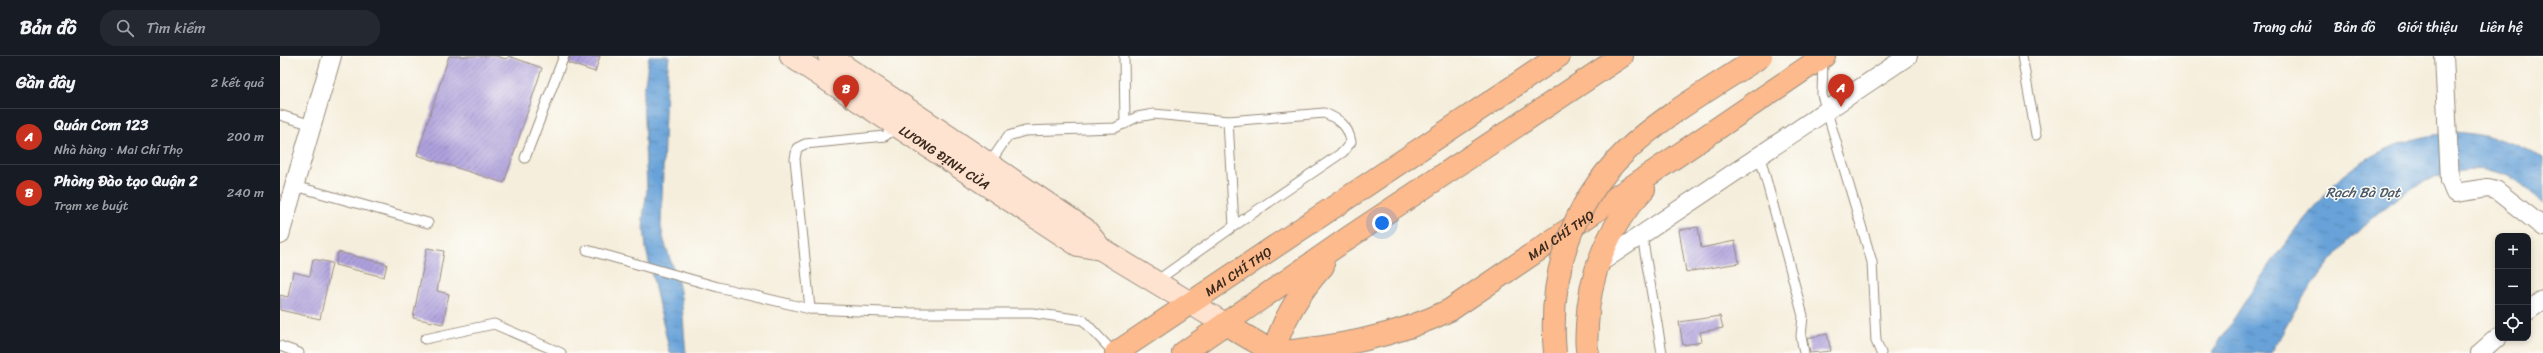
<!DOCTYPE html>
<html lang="vi">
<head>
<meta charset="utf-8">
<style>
	:root { --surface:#171b24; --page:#242831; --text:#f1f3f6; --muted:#9ea1a6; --line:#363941; --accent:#c8321e }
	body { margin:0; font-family:Sriracha,sans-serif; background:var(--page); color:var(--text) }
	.controls { position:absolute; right:12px; bottom:12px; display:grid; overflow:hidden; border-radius:8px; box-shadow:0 2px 6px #0003 }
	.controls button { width:36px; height:36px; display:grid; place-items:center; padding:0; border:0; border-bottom:1px solid var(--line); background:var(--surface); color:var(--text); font:20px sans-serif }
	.you { position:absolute; left:1102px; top:167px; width:14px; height:14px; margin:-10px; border:3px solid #fff; border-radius:50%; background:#1a73e8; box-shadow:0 0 0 6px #1a73e833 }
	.badge { display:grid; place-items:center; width:26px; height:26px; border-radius:50%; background:var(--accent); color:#fff; font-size:13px; font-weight:700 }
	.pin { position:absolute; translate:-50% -33px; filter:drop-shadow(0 1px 2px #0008) }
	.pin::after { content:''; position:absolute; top:21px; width:14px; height:12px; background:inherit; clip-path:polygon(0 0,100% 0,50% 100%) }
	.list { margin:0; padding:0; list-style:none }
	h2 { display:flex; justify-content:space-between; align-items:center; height:52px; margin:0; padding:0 16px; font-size:17px }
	h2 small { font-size:13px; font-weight:400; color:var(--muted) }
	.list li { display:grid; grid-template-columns:26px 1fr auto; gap:12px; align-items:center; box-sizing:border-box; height:56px; padding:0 16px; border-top:1px solid var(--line) }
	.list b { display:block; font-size:15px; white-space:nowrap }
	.list p { margin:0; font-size:13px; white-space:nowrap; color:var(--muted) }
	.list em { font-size:13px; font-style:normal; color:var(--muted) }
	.icon { flex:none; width:22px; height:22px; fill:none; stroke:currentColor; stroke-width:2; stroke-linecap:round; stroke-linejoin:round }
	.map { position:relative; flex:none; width:2263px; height:297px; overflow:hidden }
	header { display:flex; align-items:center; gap:24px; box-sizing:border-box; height:56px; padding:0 20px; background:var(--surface); border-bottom:1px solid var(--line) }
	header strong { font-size:19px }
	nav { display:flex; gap:22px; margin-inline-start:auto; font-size:14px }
	.search { width:280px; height:36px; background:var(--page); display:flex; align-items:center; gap:10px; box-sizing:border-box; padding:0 14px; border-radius:16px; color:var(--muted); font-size:15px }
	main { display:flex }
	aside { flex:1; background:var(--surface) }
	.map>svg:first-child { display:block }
</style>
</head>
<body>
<header>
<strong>Bản đồ</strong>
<div class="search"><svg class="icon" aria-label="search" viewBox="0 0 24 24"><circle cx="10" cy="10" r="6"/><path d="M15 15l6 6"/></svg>Tìm kiếm</div>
<nav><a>Trang chủ</a><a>Bản đồ</a><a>Giới thiệu</a><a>Liên hệ</a></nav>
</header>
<main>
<aside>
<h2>Gần đây<small>2 kết quả</small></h2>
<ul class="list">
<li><span class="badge">A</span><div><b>Quán Cơm 123</b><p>Nhà hàng · Mai Chí Thọ</p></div><em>200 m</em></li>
<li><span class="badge">B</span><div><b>Phòng Đào tạo Quận 2</b><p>Trạm xe buýt</p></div><em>240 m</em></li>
</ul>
</aside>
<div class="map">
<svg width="2263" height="297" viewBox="0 0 2263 297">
	<defs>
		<pattern id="water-ripples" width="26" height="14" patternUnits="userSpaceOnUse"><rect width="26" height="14" fill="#68a2d8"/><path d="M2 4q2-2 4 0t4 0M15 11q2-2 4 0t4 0" fill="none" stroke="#5784af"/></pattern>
		<pattern id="building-hatch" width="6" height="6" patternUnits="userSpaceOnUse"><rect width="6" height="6" fill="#afa1dd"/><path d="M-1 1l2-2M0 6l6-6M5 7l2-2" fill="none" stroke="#9083b3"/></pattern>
	</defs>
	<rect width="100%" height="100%" fill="#fdfcf7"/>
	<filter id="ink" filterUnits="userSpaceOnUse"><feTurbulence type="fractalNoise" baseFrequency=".025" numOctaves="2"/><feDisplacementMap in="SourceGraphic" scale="8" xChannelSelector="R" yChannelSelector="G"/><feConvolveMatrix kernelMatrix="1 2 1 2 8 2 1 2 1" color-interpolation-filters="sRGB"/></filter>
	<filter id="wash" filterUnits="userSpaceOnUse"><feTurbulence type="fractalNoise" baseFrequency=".012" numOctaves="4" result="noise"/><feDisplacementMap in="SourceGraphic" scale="16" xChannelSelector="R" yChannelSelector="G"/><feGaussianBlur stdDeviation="0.9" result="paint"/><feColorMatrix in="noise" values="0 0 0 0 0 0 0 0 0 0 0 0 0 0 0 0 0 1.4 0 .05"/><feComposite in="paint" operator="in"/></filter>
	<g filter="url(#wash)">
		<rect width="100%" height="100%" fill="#f5eedc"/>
		<!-- water -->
		<g fill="url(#water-ripples)" stroke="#52667b">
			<path d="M369 0H389L386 30 381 170C384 190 392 207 398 226 404 250 403 273 406 297H390L366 193 363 162 367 134 363 40Z"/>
			<path d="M2175 76C2210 79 2232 85 2263 102V148C2252 138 2242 126 2228 120 2151 88 2070 177 2030 232 2015 251 2004 276 1991 297H1932C1965 245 1998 192 2039 146 2048 137 2056 124 2066 117 2098 92 2136 80 2175 76Z"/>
		</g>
		<g id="blocks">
			<!-- building -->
			<g fill="url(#building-hatch)">
				<path d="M169 0H216L226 3 229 0 262 12 224 127 137 99Z"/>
				<path d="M290 0H320L315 16 288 7Z"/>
				<path d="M1418 171 1421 192 1455 185 1459 207 1406 216 1399 174Z"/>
				<path d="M147 192 164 195 157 235 169 238 163 268 133 262Z"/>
				<path d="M58 196 107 208 104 221 55 209Z"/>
				<path d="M33 203 52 207 40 263 0 254V239L8 241 13 216 30 220Z"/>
				<path d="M1440 260 1443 272 1420 276 1422 286 1403 289 1399 266Z"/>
				<path d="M1547 278 1551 295 1530 297 1527 282Z"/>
			</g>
		</g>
	</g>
	<g filter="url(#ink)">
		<use href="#blocks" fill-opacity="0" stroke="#988c7d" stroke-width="1"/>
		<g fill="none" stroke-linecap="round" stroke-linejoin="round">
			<!-- lane casing -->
			<g stroke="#988c7d" stroke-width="11">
				<g id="lane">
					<path d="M844 0 845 68"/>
					<path d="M1742 0 1756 79"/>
					<path d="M1543 2 1542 39 1592 206 1596 285 1601 297"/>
					<path d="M0 59 32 69"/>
					<path d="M1480 101 1523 260 1521 280 1524 297"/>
					<path d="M245 102 284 0"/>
					<path d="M709 108 728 80 745 75 835 72 857 61 874 58 948 65 1044 57C1059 63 1068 69 1071 86L1063 96 954 170"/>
					<path d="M22 132 148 167"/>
					<path d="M1362 180 1382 297"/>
					<path d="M307 194 438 231 530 253 627 257H752L803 264 834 297"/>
					<path d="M875 226 954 170 948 65"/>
					<path d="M530 253 515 103 517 92 525 88 605 80 617 71"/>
					<path d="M145 283 214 268 281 297"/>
					<path d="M0 290 19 297"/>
				</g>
			</g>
			<!-- street casing -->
			<g stroke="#988c7d" stroke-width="20">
				<g id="street">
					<path d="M2164 0 2170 125 2175 137 2208 132 2216 134 2263 171"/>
					<path d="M0 179 52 0"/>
					<path d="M1318 208 1628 0"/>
					<path d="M2248 255 2263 244"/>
					<path d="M2200 297 2218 281"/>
				</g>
			</g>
			<!-- secondary casing -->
			<g stroke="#988c7d" stroke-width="24">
				<g id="secondary">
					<path id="s1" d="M511 0 798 189 821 193"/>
					<path d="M549 0 805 173 821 193 945 268"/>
				</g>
			</g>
			<!-- primary casing -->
			<g stroke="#988c7d" stroke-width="24">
				<g id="primary">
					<path id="s2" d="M836 297 1279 0"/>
				</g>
			</g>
			<!-- highway casing -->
			<g stroke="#988c7d" stroke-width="24">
				<g id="highway">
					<path d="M945 268 995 297"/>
					<path d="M903 297 1068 182 1342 0"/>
					<path id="s3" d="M993 297C1055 291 1113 282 1170 254L1544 0"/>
					<path d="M993 297C1003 263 1019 236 1043 210"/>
					<path d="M1308 297C1305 289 1307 278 1307 269 1309 218 1328 170 1364 133"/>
				</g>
			</g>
			<!-- lane -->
			<use href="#lane" stroke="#fff" stroke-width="9"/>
			<!-- street -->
			<use href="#street" stroke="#fff" stroke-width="18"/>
			<!-- secondary -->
			<use href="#secondary" stroke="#fee3d1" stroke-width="22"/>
			<!-- primary -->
			<use href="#primary" stroke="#fcba8d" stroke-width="22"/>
			<!-- highway -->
			<use href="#highway" stroke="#fcba8d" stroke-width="22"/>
			<!-- highway-bridge casing -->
			<g stroke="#988c7d" stroke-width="24" stroke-linecap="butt">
				<path id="highway-bridge" d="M1275 297C1268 222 1290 149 1345 96 1383 59 1436 30 1481 0"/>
			</g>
			<!-- highway-bridge -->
			<use href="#highway-bridge" stroke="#fcba8d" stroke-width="22"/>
		</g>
	</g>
	<g text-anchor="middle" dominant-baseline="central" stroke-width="3" stroke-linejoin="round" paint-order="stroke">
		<!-- street labels -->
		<g font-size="13" fill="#3b2a1e" stroke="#fdfcf7">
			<text stroke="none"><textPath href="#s1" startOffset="184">LƯƠNG ĐỊNH CỦA</textPath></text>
			<text stroke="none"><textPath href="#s3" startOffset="317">MAI CHÍ THỌ</textPath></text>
			<text stroke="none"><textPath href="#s2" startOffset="147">MAI CHÍ THỌ</textPath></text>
		</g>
		<!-- water labels -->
		<g font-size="14" font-style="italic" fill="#4d5a68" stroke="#fdfcf7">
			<text x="2083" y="136">Rạch Bà Dạt</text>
		</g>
	</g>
</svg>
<div class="controls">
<button>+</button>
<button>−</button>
<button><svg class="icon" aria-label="locate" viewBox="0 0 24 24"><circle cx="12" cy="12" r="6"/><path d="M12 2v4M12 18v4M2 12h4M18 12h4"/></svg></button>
</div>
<div class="you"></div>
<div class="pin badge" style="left:1561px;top:51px">A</div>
<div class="pin badge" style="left:566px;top:52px">B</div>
</div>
</main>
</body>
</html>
